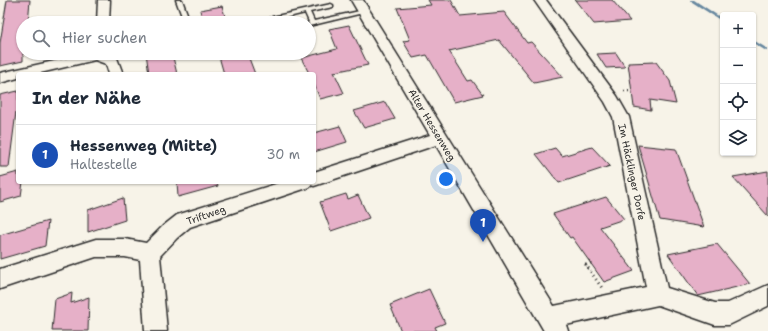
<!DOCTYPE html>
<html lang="de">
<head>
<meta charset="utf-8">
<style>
	:root { --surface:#fff; --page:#f6f6f7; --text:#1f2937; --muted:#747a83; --line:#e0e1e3; --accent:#d93025 }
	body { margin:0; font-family:"Shantell Sans",sans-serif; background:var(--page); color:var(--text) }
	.controls { position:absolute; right:12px; top:12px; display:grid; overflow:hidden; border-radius:4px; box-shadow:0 1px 3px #0004 }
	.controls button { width:36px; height:36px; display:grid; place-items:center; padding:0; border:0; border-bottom:1px solid var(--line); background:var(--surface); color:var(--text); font:20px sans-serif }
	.you { position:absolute; left:446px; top:179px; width:14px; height:14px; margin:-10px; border:3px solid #fff; border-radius:50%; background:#1a73e8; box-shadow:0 0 0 6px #1a73e833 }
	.badge { display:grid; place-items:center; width:26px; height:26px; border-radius:50%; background:var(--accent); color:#fff; font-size:13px; font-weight:700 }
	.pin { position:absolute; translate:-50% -33px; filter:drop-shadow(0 1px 2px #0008) }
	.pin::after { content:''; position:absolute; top:21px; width:14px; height:12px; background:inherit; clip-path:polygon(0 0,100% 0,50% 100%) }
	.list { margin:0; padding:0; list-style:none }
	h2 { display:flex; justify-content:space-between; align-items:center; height:52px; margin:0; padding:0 16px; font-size:17px }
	h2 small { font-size:13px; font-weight:400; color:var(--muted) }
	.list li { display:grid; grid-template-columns:26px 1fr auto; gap:12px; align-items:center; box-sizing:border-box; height:60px; padding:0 16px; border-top:1px solid var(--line) }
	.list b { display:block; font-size:15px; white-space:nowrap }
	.list p { margin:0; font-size:13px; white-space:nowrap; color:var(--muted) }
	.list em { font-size:13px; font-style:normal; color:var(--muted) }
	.icon { flex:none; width:22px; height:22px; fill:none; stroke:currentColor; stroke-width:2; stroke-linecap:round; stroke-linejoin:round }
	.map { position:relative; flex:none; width:768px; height:331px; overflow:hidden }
	.search { position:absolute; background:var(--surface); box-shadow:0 1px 3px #0004; left:16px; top:16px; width:300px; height:44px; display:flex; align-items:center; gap:10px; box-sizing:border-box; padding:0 14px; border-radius:22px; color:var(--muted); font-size:15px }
	.panel { position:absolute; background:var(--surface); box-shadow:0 1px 3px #0004; left:16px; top:72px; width:300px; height:112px; border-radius:4px }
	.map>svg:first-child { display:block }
</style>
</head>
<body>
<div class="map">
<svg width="768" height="331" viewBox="0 0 768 331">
	<rect width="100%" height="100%" fill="#f7f3e8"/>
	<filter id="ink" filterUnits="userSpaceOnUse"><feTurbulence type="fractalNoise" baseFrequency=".025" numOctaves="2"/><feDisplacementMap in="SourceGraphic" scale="8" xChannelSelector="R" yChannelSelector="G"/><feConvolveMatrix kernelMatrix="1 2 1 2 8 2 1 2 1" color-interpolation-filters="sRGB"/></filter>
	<g filter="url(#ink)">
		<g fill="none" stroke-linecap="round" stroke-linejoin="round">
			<!-- stream -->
			<g fill="#66879f" fill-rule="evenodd">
				<path d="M689 0H694L723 19V22Z"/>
				<path d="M753 40 768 49V52L753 43Z"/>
			</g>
		</g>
		<!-- building -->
		<g fill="#e6b0c8" stroke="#2b2b2b">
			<path d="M7 0H30L28 23H23V61L0 66V43Z"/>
			<path d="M428 0H451L460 16 504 12 527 43 531 42 563 77 534 83 499 40 449 51 468 81 472 80 483 95 454 102 427 55 413 58 403 41 410 40 397 8 431 5Z"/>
			<path d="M575 0H612L630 21 594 24Z"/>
			<path d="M222 6 227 23H203L200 10Z"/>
			<path d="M349 25 368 65 334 72 344 93 320 99 314 84V74L309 73 301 58 337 49 329 29Z"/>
			<path d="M146 53H172L177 74H149Z"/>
			<path d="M218 53H247L255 74H224Z"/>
			<path d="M616 53 625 67 606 68 597 54Z"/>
			<path d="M656 62 670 81 676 104 650 100 651 110 634 107 628 63Z"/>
			<path d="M18 91V111L16 112 9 167H0V95Z"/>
			<path d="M385 102 395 119 364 128 354 111Z"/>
			<path d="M340 126 347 142 314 152V133Z"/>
			<path d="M638 145 676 149 704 227 660 220Z"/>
			<path d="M592 147 610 166 559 183 536 154 555 148 562 156Z"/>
			<path d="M768 171V216L733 177Z"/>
			<path d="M18 172V182H23L21 196 0 202V177Z"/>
			<path d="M177 182H217L218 186 178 197Z"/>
			<path d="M346 194 348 199 358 195 369 218 331 231 320 202Z"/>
			<path d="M606 197 624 219 600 227 634 271 604 282 572 237 570 238 553 214Z"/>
			<path d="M123 198 125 220 88 232V210Z"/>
			<path d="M48 221 45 246 0 259V235Z"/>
			<path d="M717 244 750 284 698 296 668 254Z"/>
			<path d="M429 289 445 323 435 327 437 331H401L390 305Z"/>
			<path d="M72 293 71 303 89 297 88 331H52L55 299Z"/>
		</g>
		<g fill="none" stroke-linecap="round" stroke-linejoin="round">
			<!-- lane casing -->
			<g stroke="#2b2b2b" stroke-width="3">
				<g id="lane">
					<path d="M176 0H182L189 19 188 20 183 19Z"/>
					<path d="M331 4 333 5V7L310 12 314 21 364 10 367 12 309 26V23H307L309 22 305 13 272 21 269 19 272 17Z"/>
				</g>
			</g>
			<!-- street casing -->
			<g stroke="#2b2b2b" stroke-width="3">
				<g id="street">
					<path d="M98 0H110L109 23H97Z"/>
					<path d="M351 0H363L554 306 646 287 613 117 605 102 534 0H546L617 96 629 117 667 288 715 303H728L768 285V306L729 325H715L658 305 566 325 568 331H544L436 145 314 186 311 185 310 187 190 227 177 238 160 256 167 331H145L140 260 125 257H96L0 289V269L96 239H125L146 243 163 226 177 215 282 182H314V172L430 135Z"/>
					<path d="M90 53H105L104 54 117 58 123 74H109L106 64 95 60 36 74H18V78L0 83V73Z"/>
				</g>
			</g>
			<!-- path-far1 -->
			<path stroke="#2b2b2b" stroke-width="2.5" stroke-dasharray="1 3" stroke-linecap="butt" d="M624 91H632"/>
			<!-- path -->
			<path stroke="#2b2b2b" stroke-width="3" stroke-dasharray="1 3.5" stroke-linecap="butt" d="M591 263 586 265 602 288"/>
			<!-- lane -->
			<use href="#lane" fill="#f7f3e8" fill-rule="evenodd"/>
			<!-- street -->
			<use href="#street" fill="#f7f3e8" fill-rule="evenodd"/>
		</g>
	</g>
	<g text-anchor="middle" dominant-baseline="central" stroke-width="3.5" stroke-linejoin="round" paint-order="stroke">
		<!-- street labels -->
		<g font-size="10" fill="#2b2b2b" stroke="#f7f3e8">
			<text transform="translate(432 125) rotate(59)">Alter Hessenweg</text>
			<text transform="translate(632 172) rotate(78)">Im Häcklinger Dorfe</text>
			<text transform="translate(206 215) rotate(-19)">Triftweg</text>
		</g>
	</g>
</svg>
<div class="controls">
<button>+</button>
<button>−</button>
<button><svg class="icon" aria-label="locate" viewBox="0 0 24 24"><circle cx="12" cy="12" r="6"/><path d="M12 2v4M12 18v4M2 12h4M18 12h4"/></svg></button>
<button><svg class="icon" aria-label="layers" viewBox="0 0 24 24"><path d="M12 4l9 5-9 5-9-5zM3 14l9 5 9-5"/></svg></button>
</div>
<div class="you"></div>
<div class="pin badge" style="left:483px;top:242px;background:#1a4fb4">1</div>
<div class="search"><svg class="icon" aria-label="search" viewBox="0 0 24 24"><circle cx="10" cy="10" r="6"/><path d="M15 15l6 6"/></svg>Hier suchen</div>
<section class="panel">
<h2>In der Nähe<small></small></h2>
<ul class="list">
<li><span class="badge" style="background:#1a4fb4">1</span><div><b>Hessenweg (Mitte)</b><p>Haltestelle</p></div><em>30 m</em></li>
</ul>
</section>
</div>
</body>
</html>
